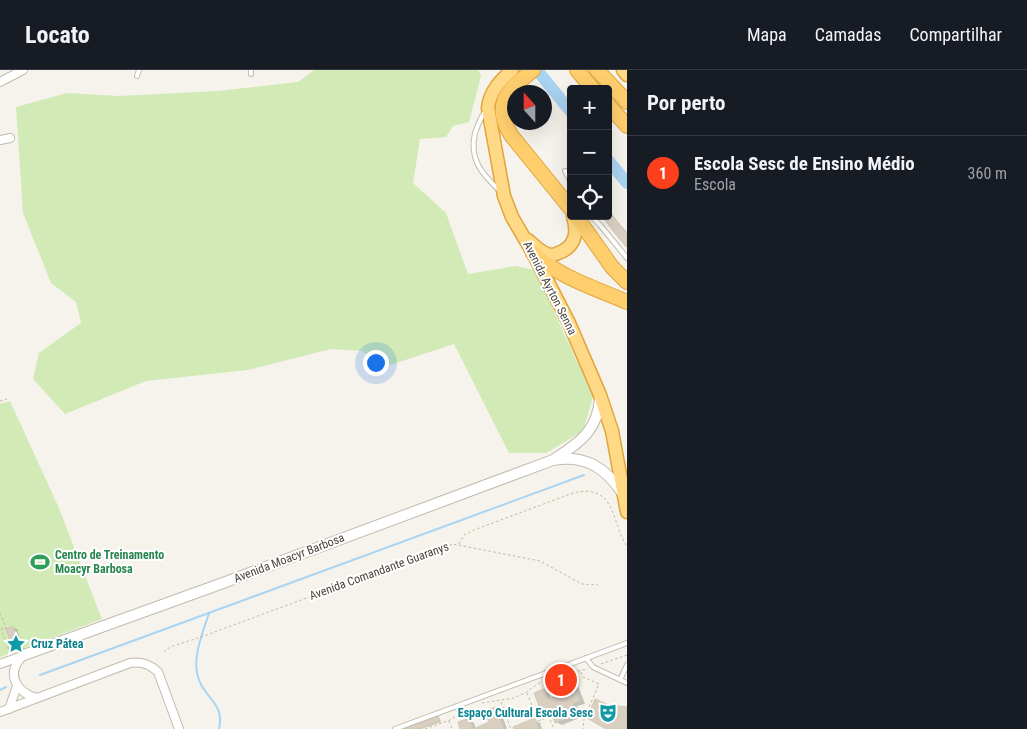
<!DOCTYPE html>
<html lang="pt">
<head>
<meta charset="utf-8">
<style>
	:root { --surface:#171b24; --page:#20242c; --text:#f1f3f6; --muted:#9ea1a6; --line:#363941; --accent:#fc3f1d }
	body { margin:0; font-family:"Roboto Condensed",sans-serif; background:var(--page); color:var(--text) }
	.controls { position:absolute; right:15px; top:15px; display:grid; overflow:hidden; border-radius:5px; box-shadow:0 5px 20px #0002 }
	.controls button { width:45px; height:45px; display:grid; place-items:center; padding:0; border:0; border-bottom:1px solid var(--line); background:var(--surface); color:var(--text); font:25px sans-serif }
	.compass { position:absolute; left:507px; top:15px; width:45px; height:45px; border-radius:50%; background:var(--surface); box-shadow:0 5px 20px #0002; rotate:339deg }
	.you { position:absolute; left:375px; top:292px; width:18px; height:18px; margin:-12px; border:4px solid #fff; border-radius:50%; background:#1a73e8; box-shadow:0 0 0 8px #1a73e833 }
	.badge { display:grid; place-items:center; width:32px; height:32px; border-radius:50%; background:var(--accent); color:#fff; font-size:16px; font-weight:700 }
	.pin { position:absolute; translate:-50% -50%; border:2px solid #fff; box-shadow:0 1px 5px #0006 }
	.list { margin:0; padding:0; list-style:none }
	h2 { display:flex; justify-content:space-between; align-items:center; height:65px; margin:0; padding:0 20px; font-size:21px }
	h2 small { font-size:16px; font-weight:400; color:var(--muted) }
	.list li { display:grid; grid-template-columns:32px 1fr auto; gap:15px; align-items:center; box-sizing:border-box; height:75px; padding:0 20px; border-top:1px solid var(--line) }
	.list b { display:block; font-size:19px; white-space:nowrap }
	.list p { margin:0; font-size:16px; white-space:nowrap; color:var(--muted) }
	.list em { font-size:16px; font-style:normal; color:var(--muted) }
	.icon { flex:none; width:28px; height:28px; fill:none; stroke:currentColor; stroke-width:2; stroke-linecap:round; stroke-linejoin:round }
	.map { position:relative; flex:none; width:627px; height:659px; overflow:hidden }
	header { display:flex; align-items:center; gap:30px; box-sizing:border-box; height:70px; padding:0 25px; background:var(--surface); border-bottom:1px solid var(--line) }
	header strong { font-size:24px }
	nav { display:flex; gap:28px; margin-inline-start:auto; font-size:18px }
	main { display:flex }
	aside { flex:1; background:var(--surface) }
	.map>svg:first-child { display:block }
</style>
</head>
<body>
<header>
<strong>Locato</strong>
<nav><a>Mapa</a><a>Camadas</a><a>Compartilhar</a></nav>
</header>
<main>
<div class="map">
<svg width="627" height="659" viewBox="0 0 627 659">
	<rect width="100%" height="100%" fill="#f6f3ec"/>
	<!-- green -->
	<g fill="#d2eab5">
		<path d="M314 0H478L481 6 469 52 453 56 446 67 420 69 413 113 446 143 468 204 516 196 535 200 593 327 583 361 546 383H509L454 274 378 299 363 281 331 279 248 300 146 311 65 344 33 309 39 283 81 253 76 232 51 213 23 143 16 37 67 23 119 26 218 21 298 12Z"/>
		<path d="M10 331 58 436 102 549 0 587V334Z"/>
	</g>
	<!-- shadow -->
	<g fill="#0003">
		<path d="M608 141 627 162V176L604 147 601 146H608Z"/>
		<path d="M13 558 17 559 20 569 14 571 11 569Z"/>
		<path d="M571 610 577 613 585 634 577 636 582 647 562 655 556 652 554 646 550 647 544 644V620L549 624 552 629 567 623Z"/>
		<path d="M495 639 501 642 507 659H462L469 650 474 653 476 659 490 653Z"/>
		<path d="M438 647 441 652 421 659H407Z"/>
		<path d="M534 650 540 653 542 659H515Z"/>
	</g>
	<g fill="none" stroke-linecap="round" stroke-linejoin="round">
		<!-- stream -->
		<g stroke="#a9d4f2" stroke-width="2">
			<path d="M209 543C203 563 192 586 198 607 204 629 225 632 219 659"/>
			<path d="M40 605 584 405"/>
			<path d="M0 620 6 617"/>
		</g>
		<!-- river -->
		<g stroke="#a9d4f2" stroke-width="12">
			<path d="M537 0 571 42"/>
			<path d="M608 90 627 113"/>
		</g>
	</g>
	<!-- building -->
	<g fill="#d8cfc1" stroke="#d3c7b4">
		<path d="M610 142 627 164V175L626 177 603 148 608 146Z"/>
		<path d="M13 556 17 567 10 570 6 559Z"/>
		<path d="M571 609 580 631 573 634 577 644 555 653 551 642 543 645 534 623 544 619 548 629 565 623 561 613Z"/>
		<path d="M595 629 609 635 627 637V659H606L587 648Z"/>
		<path d="M495 637 504 659H460L458 652 469 648 473 659 489 652 484 642Z"/>
		<path d="M438 646 440 651 419 659H404Z"/>
		<path d="M535 648 539 659H514L513 657Z"/>
	</g>
	<g fill="none" stroke-linecap="round" stroke-linejoin="round">
		<!-- service casing -->
		<g stroke="#c2bbae" stroke-width="6">
			<g id="service">
				<path d="M251 4V0"/>
				<path d="M137 6 139 0"/>
				<path d="M485 42C480 48 478 55 475 63 469 89 481 103 499 120"/>
				<path d="M565 101 571 112"/>
				<path d="M564 127 571 121"/>
				<path d="M591 146 600 155 627 188"/>
				<path d="M586 588 593 597 627 613"/>
				<path d="M620 610 627 595"/>
				<path d="M395 659 627 573"/>
			</g>
		</g>
		<!-- minor casing -->
		<g stroke="#c2bbae" stroke-width="10">
			<g id="minor">
				<path d="M0 12 23 0"/>
				<path d="M0 70 10 68"/>
				<path d="M24 585C5 602 15 622 37 628"/>
				<path d="M0 594 22 586"/>
				<path d="M9 639 17 616"/>
				<path d="M0 642 130 593C141 591 150 594 158 602L179 659"/>
			</g>
		</g>
		<!-- tertiary casing -->
		<g stroke="#c2bbae" stroke-width="12">
			<g id="tertiary">
				<path d="M556 388C581 372 598 359 600 328"/>
				<path d="M24 585 223 513 553 390C585 384 606 398 623 424"/>
			</g>
		</g>
		<!-- trunk casing -->
		<g stroke="#e0a43c" stroke-width="15">
			<g id="trunk">
				<path d="M512 0C500 11 490 21 488 38L504 126 512 147 533 183 569 253 600 325 612 361 627 442"/>
				<path d="M623 0 627 5"/>
				<path d="M528 170C534 175 543 185 552 185 555 185 560 182 563 181 577 173 577 160 573 146"/>
			</g>
		</g>
		<!-- motorway casing -->
		<g stroke="#e0a43c" stroke-width="16">
			<g id="motorway">
				<path d="M533 0C509 20 491 33 511 65L571 139"/>
				<path d="M577 0 593 19"/>
				<path d="M597 0 627 32"/>
				<path d="M608 35 627 56"/>
				<path d="M576 146 612 197 627 212"/>
				<path d="M533 183C559 207 595 218 627 232"/>
			</g>
		</g>
		<!-- path -->
		<g stroke="#c4b79f" stroke-width="1" stroke-dasharray="2.5 2.5" stroke-linecap="butt">
			<path d="M0 331 7 329"/>
			<path d="M459 474 464 465 474 460 573 423C616 413 611 451 627 477"/>
			<path d="M0 543 6 558 1 559 10 583"/>
			<path d="M164 582 170 577 201 567 453 474 540 491 582 514 598 515"/>
			<path d="M601 594 627 585"/>
			<path d="M581 602 583 607 599 614 584 649 583 659"/>
			<path d="M558 605 588 599"/>
			<path d="M527 623 538 651 549 647 554 659"/>
			<path d="M501 632 511 659"/>
			<path d="M482 633 514 628 525 623 542 611"/>
			<path d="M449 651 452 659"/>
			<path d="M425 659 450 650 467 639"/>
		</g>
		<!-- service -->
		<use href="#service" stroke="#fff" stroke-width="4"/>
		<!-- minor -->
		<use href="#minor" stroke="#fff" stroke-width="8"/>
		<!-- tertiary -->
		<use href="#tertiary" stroke="#fff" stroke-width="10"/>
		<!-- trunk -->
		<use href="#trunk" stroke="#ffd985" stroke-width="12"/>
		<!-- motorway -->
		<use href="#motorway" stroke="#ffcf6e" stroke-width="14"/>
	</g>
	<!-- icons -->
	<defs>
		<g id="stadium-bare" transform="scale(1.5)"><path d="M0-5a6.5 5 0 1 0 0 10a6.5 5 0 1 0 0-10ZM-3.5-1.8h7v3.6h-7Z" fill="#2e9e5b" stroke="#fff" stroke-width="2.5" paint-order="stroke"/></g>
		<g id="sight-bare" transform="scale(1.5)"><path d="M0-6L1.8-2.2L6-1.7L2.9 1.2L3.7 5.4L0 3.3L-3.7 5.4L-2.9 1.2L-6-1.7L-1.8-2.2Z" fill="#0f9aa8" stroke="#fff" stroke-width="2.5" paint-order="stroke"/></g>
		<g id="theatre-bare" transform="scale(1.5)"><path d="M-5-5.5Q0-4 5-5.5V0Q5 5 0 6Q-5 5-5 0ZM-3.3-2.5H-1v1.5H-3.3ZM1-2.5H3.3v1.5H1ZM-2.8 1Q0 5.5 2.8 1Z" fill="#0f9aa8" stroke="#fff" stroke-width="2.5" paint-order="stroke"/></g>
	</defs>
	<g fill-rule="evenodd">
		<use href="#stadium-bare" x="40" y="492"/>
		<use href="#sight-bare" x="16" y="574"/>
		<use href="#theatre-bare" x="608" y="643"/>
	</g>
	<g text-anchor="middle" dominant-baseline="central" stroke-width="4" stroke-linejoin="round" paint-order="stroke">
		<!-- street labels -->
		<g font-size="12" fill="#4b4439" stroke="#fff">
			<text transform="translate(550 218) rotate(63)">Avenida Ayrton Senna</text>
			<text transform="translate(289 488) rotate(-21)">Avenida Moacyr Barbosa</text>
			<text transform="translate(379 501) rotate(-20)">Avenida Comandante Guaranys</text>
		</g>
		<!-- leisure labels -->
		<g font-size="12" font-weight="bold" fill="#27864d" stroke="#fff" text-anchor="start">
			<text x="55" y="485">Centro de Treinamento<tspan x="55" dy="14">Moacyr Barbosa</tspan></text>
		</g>
		<!-- culture labels -->
		<g font-size="12" font-weight="bold" fill="#0d838f" stroke="#fff" text-anchor="start">
			<text x="31" y="574">Cruz Pátea</text>
			<text x="593" y="643" text-anchor="end">Espaço Cultural Escola Sesc</text>
		</g>
	</g>
</svg>
<div class="controls">
<button>+</button>
<button>−</button>
<button><svg class="icon" aria-label="locate" viewBox="0 0 24 24"><circle cx="12" cy="12" r="6"/><path d="M12 2v4M12 18v4M2 12h4M18 12h4"/></svg></button>
</div>
<svg class="compass" viewBox="-18 -18 36 36"><path d="M0-13l5 13h-10z" fill="#e53935"/><path d="M0 13l5-13h-10z" fill="#9ea1a6"/></svg>
<div class="you"></div>
<div class="pin badge" style="left:561px;top:610px">1</div>
</div>
<aside>
<h2>Por perto<small></small></h2>
<ul class="list">
<li><span class="badge">1</span><div><b>Escola Sesc de Ensino Médio</b><p>Escola</p></div><em>360 m</em></li>
</ul>
</aside>
</main>
</body>
</html>
